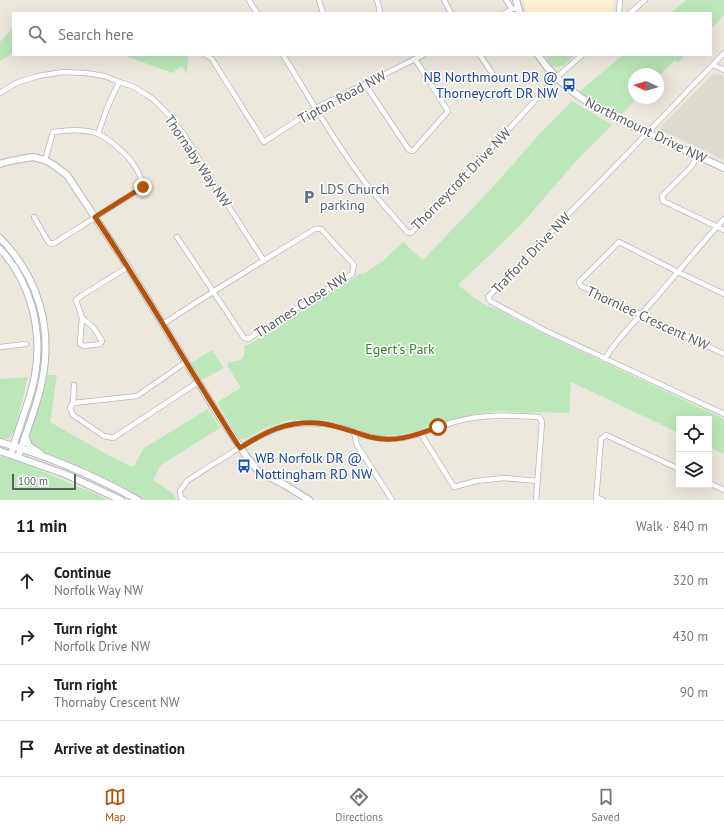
<!DOCTYPE html>
<html lang="en">
<head>
<meta charset="utf-8">
<style>
	:root { --surface:#fff; --page:#f2f2f2; --text:#202124; --muted:#757577; --line:#e0e0e0; --accent:#b45309 }
	body { margin:0; font-family:"PT Sans",sans-serif; background:var(--page); color:var(--text) }
	.controls { position:absolute; right:12px; bottom:12px; display:grid; overflow:hidden; border-radius:0px; box-shadow:0 4px 16px #0002 }
	.controls button { width:36px; height:36px; display:grid; place-items:center; padding:0; border:0; border-bottom:1px solid var(--line); background:var(--surface); color:var(--text); font:20px sans-serif }
	.compass { position:absolute; left:628px; top:68px; width:36px; height:36px; border-radius:50%; background:var(--surface); box-shadow:0 4px 16px #0002; rotate:274deg }
	.scale { position:absolute; left:12px; bottom:10px; width:64px; box-sizing:border-box; padding-left:4px; border:2px solid #585d61; border-top:0; font-size:11px; line-height:14px; white-space:nowrap; color:#585d61; -webkit-text-stroke:3px #fff; paint-order:stroke }
	.stop { position:absolute; width:12px; height:12px; margin:-9px; border:3px solid #b45309; border-radius:50%; background:#fff }
	.stop.end { background:#b45309; border-color:#fff; box-shadow:0 1px 4px #0008 }
	.list { margin:0; padding:0; list-style:none }
	h2 { display:flex; justify-content:space-between; align-items:center; height:52px; margin:0; padding:0 16px; font-size:17px }
	h2 small { font-size:13px; font-weight:400; color:var(--muted) }
	.list li { display:grid; grid-template-columns:26px 1fr auto; gap:12px; align-items:center; box-sizing:border-box; height:56px; padding:0 16px; border-top:1px solid var(--line) }
	.list b { display:block; font-size:15px; white-space:nowrap }
	.list p { margin:0; font-size:13px; white-space:nowrap; color:var(--muted) }
	.list em { font-size:13px; font-style:normal; color:var(--muted) }
	.icon { flex:none; width:22px; height:22px; fill:none; stroke:currentColor; stroke-width:2; stroke-linecap:round; stroke-linejoin:round }
	.map { position:relative; flex:none; width:724px; height:500px; overflow:hidden }
	.search { position:absolute; background:var(--surface); box-shadow:0 4px 16px #0002; left:12px; right:12px; top:12px; height:44px; display:flex; align-items:center; gap:10px; box-sizing:border-box; padding:0 14px; border-radius:0px; color:var(--muted); font-size:15px }
	.sheet { height:276px; background:var(--surface) }
	nav { display:flex; justify-content:space-around; align-items:center; box-sizing:border-box; height:56px; border-top:1px solid var(--line); background:var(--surface); font-size:11px; color:var(--muted) }
	nav a { display:grid; justify-items:center; gap:2px }
	nav .on { color:var(--accent) }
	.map>svg:first-child { display:block }
</style>
</head>
<body>
<div class="map">
<svg width="724" height="500" viewBox="0 0 724 500">
	<rect width="100%" height="100%" fill="#ede8de"/>
	<!-- commercial -->
	<path fill="#fff0d1" d="M524 0H614L613 13H527Z"/>
	<!-- education -->
	<path fill="#dfdacf" d="M718 74 724 77V160L661 130 660 127 712 75Z"/>
	<!-- green -->
	<g fill="#bce7b8">
		<path d="M686 0H724V15L711 29V13H671Z"/>
		<path d="M13 28V53L0 61V42Z"/>
		<path d="M123 55 188 56 187 74 182 66 172 73Z"/>
		<path d="M544 55H575L563 66 557 67 552 66Z"/>
		<path d="M623 55H685L678 63 675 60 658 77V74H634V98H637L621 115 591 100 579 92Z"/>
		<path d="M572 101 612 125 579 158 519 227 458 285 472 296 487 306 497 309 540 332 724 419V454L709 447V419H679V433L571 382 569 413 543 412 528 413 503 411 476 414 447 421 422 430 399 435H375L332 421 313 420H290L267 427 245 439H240L218 404 219 401 241 388 227 365 229 362C243 360 244 361 245 345H248L361 273 363 274 383 261 403 242 423 260 492 188 535 139Z"/>
		<path d="M212 350 224 368 202 380 191 363Z"/>
		<path d="M46 375H57L50 422 110 456 133 467 144 448 208 409 220 428 161 465 153 480 174 494V497L177 500H145L113 483 89 471 40 451 33 446 29 442V434L39 403Z"/>
		<path d="M28 377 15 430C11 437 8 440 0 439V379Z"/>
		<path d="M0 456 16 460 96 494 108 500H0Z"/>
	</g>
	<g fill="none" stroke-linecap="round" stroke-linejoin="round">
		<!-- street casing -->
		<g stroke="#b5b8bd" stroke-width="6">
			<g id="street">
				<path d="M249 0 257 13"/>
				<path d="M319 0 323 13"/>
				<path d="M377 0 380 11 378 13"/>
				<path d="M444 0 451 13"/>
				<path d="M506 0 512 9"/>
				<path d="M505 13 512 9 518 8"/>
				<path d="M619 13 620 0"/>
				<path d="M630 13 645 0"/>
				<path d="M724 53 628 153 488 297 490 301 544 330 724 414"/>
				<path d="M206 55 212 59 264 142 316 108 340 96 365 84 423 55"/>
				<path d="M283 55C308 95 331 136 359 174 373 194 391 213 407 232L411 233 470 171 556 78 582 55"/>
				<path d="M480 55 492 73"/>
				<path d="M713 65 724 70"/>
				<path d="M365 84 409 150 413 151 448 111 415 59"/>
				<path d="M0 93 16 83 38 76 63 72 85 73 105 76 119 82 134 87 153 99 167 113 183 133 212 181 264 261"/>
				<path d="M98 134 107 108 119 82"/>
				<path d="M697 156 694 162 691 167 662 196 663 201 724 230"/>
				<path d="M34 217 49 243 53 244 143 187C143 180 136 168 132 162 125 153 106 136 96 133 82 129 67 130 53 132L45 160"/>
				<path d="M724 294 678 272 619 242 579 282 581 286 724 354"/>
				<path d="M82 318 93 327 102 341 100 344 84 346 80 344 82 318 76 300 81 296 128 267"/>
				<path d="M163 324C213 291 264 260 315 229H321L354 265 352 274 248 339 244 338 177 237"/>
				<path d="M0 347 26 344"/>
				<path d="M605 359C617 338 636 321 652 302 676 275 699 246 724 219"/>
				<path d="M74 385 73 403 70 408 73 415 104 436 113 438 198 382"/>
				<path d="M73 403 137 396 186 362"/>
				<path d="M354 432 357 445 392 500"/>
				<path d="M421 434 454 487 476 481 504 478 537 481"/>
				<path d="M709 483 724 490"/>
				<path d="M596 497 603 500"/>
				<path d="M185 500 181 498 180 491 187 481C202 471 217 462 231 453 266 431 288 418 331 425 344 427 356 433 368 436 379 439 391 440 402 438 420 436 437 427 454 422 482 414 510 415 539 417L542 422 536 500"/>
				<path d="M596 500 601 439 606 435 679 469"/>
			</g>
		</g>
		<!-- secondary casing -->
		<g stroke="#b3b8bd" stroke-width="8">
			<g id="secondary">
				<path d="M516 0 520 13"/>
				<path d="M538 55C563 92 596 108 635 127 664 141 694 154 724 168"/>
				<path d="M0 164 10 161 33 157 45 160 52 164 67 175 128 267 186 362 217 413 247 457 258 471 285 485 309 500"/>
				<path d="M0 238C38 277 53 327 42 381 37 407 26 432 18 457"/>
				<path d="M0 249C31 282 43 331 35 375 33 388 29 399 25 411 20 426 15 440 11 455"/>
				<path d="M25 436 29 446 40 453"/>
				<path d="M0 442C48 456 95 476 138 500"/>
				<path d="M0 451 65 474 121 500"/>
			</g>
		</g>
		<!-- street -->
		<use href="#street" stroke="#fff" stroke-width="4.5"/>
		<!-- secondary -->
		<use href="#secondary" stroke="#fff" stroke-width="6"/>
	</g>
	<g fill="none" stroke-linecap="round" stroke-linejoin="round">
		<!-- route -->
		<path stroke="#b45309" stroke-width="5" d="M143 187 95 217C146 292 190 372 240 448 265 432 286 421 317 423 335 424 352 432 370 437 394 443 415 436 438 427"/>
	</g>
	<!-- icons -->
	<defs>
		<g id="bus-bare" transform="scale(1.08)"><path d="M-5-6H5V4H4V6H2V4H-2V6H-4V4H-5ZM-3.5-4V0h7V-4ZM-3.5 1.2v1.5H-2V1.2ZM2 1.2v1.5H3.5V1.2Z" fill="#1a4fb4" stroke="#fff" stroke-width="2.5" paint-order="stroke"/></g>
		<g id="parking-bare" transform="scale(1.08)"><path d="M-3.5-5.5H1a3.5 3.5 0 0 1 0 7H-1V5.5H-3.5ZM-1-3.4V-.6H.8a1.4 1.4 0 0 0 0-2.8Z" fill="#5c6f8a" stroke="#fff" stroke-width="2.5" paint-order="stroke"/></g>
	</defs>
	<g fill-rule="evenodd">
		<use href="#bus-bare" x="569" y="85"/>
		<use href="#parking-bare" x="309" y="197"/>
		<use href="#bus-bare" x="244" y="466"/>
	</g>
	<g text-anchor="middle" dominant-baseline="central" stroke-width="3" stroke-linejoin="round" paint-order="stroke">
		<!-- transit labels -->
		<g font-size="14" fill="#164399" stroke="#fff" text-anchor="end">
			<text x="558" y="77">NB Northmount DR @<tspan x="558" dy="16">Thorneycroft DR NW</tspan></text>
			<text x="255" y="458" text-anchor="start">WB Norfolk DR @<tspan x="255" dy="16">Nottingham RD NW</tspan></text>
		</g>
		<!-- street labels -->
		<g font-size="14" fill="#585d61" stroke="#fff">
			<text transform="translate(342 97) rotate(-28)">Tipton Road NW</text>
			<text transform="translate(646 130) rotate(26)">Northmount Drive NW</text>
			<text transform="translate(198 161) rotate(56)">Thornaby Way NW</text>
			<text transform="translate(461 179) rotate(-46)">Thorneycroft Drive NW</text>
			<text transform="translate(531 253) rotate(-46)">Trafford Drive NW</text>
			<text transform="translate(301 305) rotate(-33)">Thames Close NW</text>
			<text transform="translate(648 318) rotate(25)">Thornlee Crescent NW</text>
		</g>
		<!-- service labels -->
		<g font-size="14" fill="#4e5e75" stroke="#fff" text-anchor="start">
			<text x="320" y="189">LDS Church<tspan x="320" dy="16">parking</tspan></text>
		</g>
		<!-- park labels -->
		<g font-size="14" fill="#30842d" stroke="#fff">
			<text x="400" y="349">Egert's Park</text>
		</g>
	</g>
</svg>
<div class="controls">
<button><svg class="icon" aria-label="locate" viewBox="0 0 24 24"><circle cx="12" cy="12" r="6"/><path d="M12 2v4M12 18v4M2 12h4M18 12h4"/></svg></button>
<button><svg class="icon" aria-label="layers" viewBox="0 0 24 24"><path d="M12 4l9 5-9 5-9-5zM3 14l9 5 9-5"/></svg></button>
</div>
<svg class="compass" viewBox="-18 -18 36 36"><path d="M0-13l5 13h-10z" fill="#e53935"/><path d="M0 13l5-13h-10z" fill="#757577"/></svg>
<div class="scale">100 m</div>
<div class="stop" style="left:438px;top:427px"></div>
<div class="stop end" style="left:143px;top:187px"></div>
<div class="search"><svg class="icon" aria-label="search" viewBox="0 0 24 24"><circle cx="10" cy="10" r="6"/><path d="M15 15l6 6"/></svg>Search here</div>
</div>
<section class="sheet">
<h2>11 min<small>Walk · 840 m</small></h2>
<ul class="list">
<li><svg class="icon" aria-label="ahead" viewBox="0 0 24 24"><path d="M12 20V5M6 11l6-6 6 6"/></svg><div><b>Continue</b><p>Norfolk Way NW</p></div><em>320 m</em></li>
<li><svg class="icon" aria-label="right" viewBox="0 0 24 24"><path d="M7 20v-9h11M14 6l5 5-5 5"/></svg><div><b>Turn right</b><p>Norfolk Drive NW</p></div><em>430 m</em></li>
<li><svg class="icon" aria-label="right" viewBox="0 0 24 24"><path d="M7 20v-9h11M14 6l5 5-5 5"/></svg><div><b>Turn right</b><p>Thornaby Crescent NW</p></div><em>90 m</em></li>
<li><svg class="icon" aria-label="arrive" viewBox="0 0 24 24"><path d="M6 21V4h12l-3 4 3 4H6"/></svg><div><b>Arrive at destination</b></div></li>
</ul>
</section>
<nav>
<a class="on"><svg class="icon" aria-label="map" viewBox="0 0 24 24"><path d="M3 6l6-2 6 2 6-2v14l-6 2-6-2-6 2zM9 4v14M15 6v14"/></svg>Map</a>
<a><svg class="icon" aria-label="directions" viewBox="0 0 24 24"><path d="M12 3l9 9-9 9-9-9zM9 14v-3h6M13 9l2 2-2 2"/></svg>Directions</a>
<a><svg class="icon" aria-label="saved" viewBox="0 0 24 24"><path d="M7 4h10v16l-5-4-5 4z"/></svg>Saved</a>
</nav>
</body>
</html>
